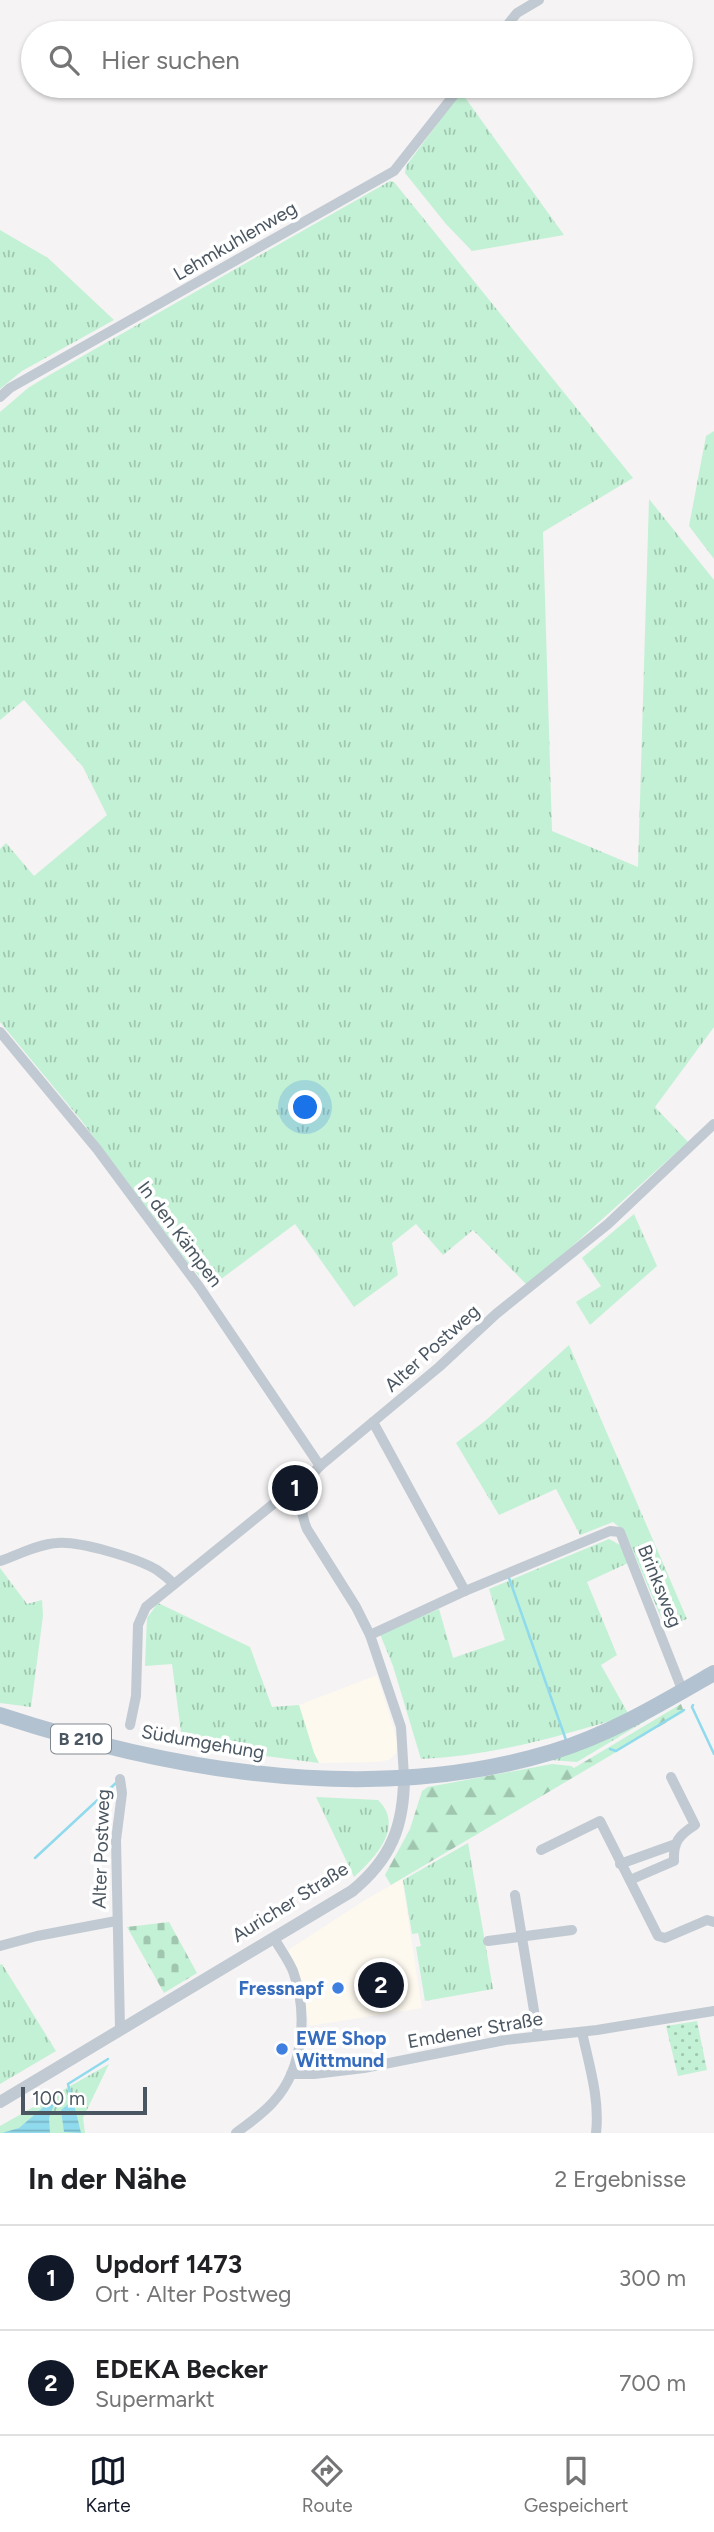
<!DOCTYPE html>
<html lang="de">
<head>
<meta charset="utf-8">
<style>
	:root { --surface:#fff; --page:#f2f2f2; --text:#202124; --muted:#757577; --line:#e0e0e0; --accent:#111827 }
	body { margin:0; font-family:Figtree,sans-serif; background:var(--page); color:var(--text) }
	.scale { position:absolute; left:21px; bottom:18px; width:126px; box-sizing:border-box; padding-left:7px; border:4px solid #4a5661; border-top:0; font-size:19px; line-height:24px; white-space:nowrap; color:#4a5661; -webkit-text-stroke:5px #fff; paint-order:stroke }
	.you { position:absolute; left:306px; top:1108px; width:24px; height:24px; margin:-18px; border:5px solid #fff; border-radius:50%; background:#1a73e8; box-shadow:0 0 0 10px #1a73e833 }
	.badge { display:grid; place-items:center; width:46px; height:46px; border-radius:50%; background:var(--accent); color:#fff; font-size:23px; font-weight:700 }
	.pin { position:absolute; translate:-50% -50%; border:4px solid #fff; box-shadow:0 2px 7px #0006 }
	.list { margin:0; padding:0; list-style:none }
	h2 { display:flex; justify-content:space-between; align-items:center; height:91px; margin:0; padding:0 28px; font-size:30px }
	h2 small { font-size:23px; font-weight:400; color:var(--muted) }
	.list li { display:grid; grid-template-columns:46px 1fr auto; gap:21px; align-items:center; box-sizing:border-box; height:105px; padding:0 28px; border-top:2px solid var(--line) }
	.list b { display:block; font-size:26px; white-space:nowrap }
	.list p { margin:0; font-size:23px; white-space:nowrap; color:var(--muted) }
	.list em { font-size:23px; font-style:normal; color:var(--muted) }
	.icon { flex:none; width:38px; height:38px; fill:none; stroke:currentColor; stroke-width:2; stroke-linecap:round; stroke-linejoin:round }
	.map { position:relative; flex:none; width:714px; height:2133px; overflow:hidden }
	.search { position:absolute; background:var(--surface); box-shadow:0 2px 5px #0004; left:21px; right:21px; top:21px; height:77px; display:flex; align-items:center; gap:18px; box-sizing:border-box; padding:0 24px; border-radius:38px; color:var(--muted); font-size:26px }
	.sheet { height:301px; background:var(--surface) }
	nav { display:flex; justify-content:space-around; align-items:center; box-sizing:border-box; height:98px; border-top:2px solid var(--line); background:var(--surface); font-size:19px; color:var(--muted) }
	nav a { display:grid; justify-items:center; gap:4px }
	nav .on { color:var(--accent) }
	.map>svg:first-child { display:block }
</style>
</head>
<body>
<div class="map">
<svg width="714" height="2133" viewBox="0 0 714 2133">
	<defs>
		<pattern id="grass-tufts" width="24" height="20" patternUnits="userSpaceOnUse" patternTransform="scale(1.75)"><rect width="24" height="20" fill="#c3f1d5"/><path d="M3 7l-1-3M5 7V3M7 7l1-3M15 17l-1-3M17 17v-4M19 17l1-3" fill="none" stroke="#a0c6b0"/></pattern>
		<pattern id="forest-firs" width="22" height="20" patternUnits="userSpaceOnUse" patternTransform="scale(1.75)"><rect width="22" height="20" fill="#c3f1d5"/><path d="M5 1l3.5 6h-7zM16 11l3.5 6h-7z" fill="#a0c6b0"/></pattern>
		<pattern id="cemetery-stones" width="16" height="16" patternUnits="userSpaceOnUse" patternTransform="scale(1.75)"><rect width="16" height="16" fill="#c3f1d5"/><path d="M2 7V4a2 2 0 0 1 4 0v3zM10 15v-3a2 2 0 0 1 4 0v3z" fill="#a0c6b0"/></pattern>
		<pattern id="park-dots" width="8" height="8" patternUnits="userSpaceOnUse" patternTransform="scale(1.75)"><rect width="8" height="8" fill="#c3f1d5"/><path d="M2 2h.1M6 6h.1" fill="none" stroke="#a0c6b0" stroke-width="1.8" stroke-linecap="round"/></pattern>
		<pattern id="water-rules" width="6" height="5" patternUnits="userSpaceOnUse" patternTransform="scale(1.75)"><rect width="6" height="5" fill="#90daee"/><path d="M0 2.5h6" fill="none" stroke="#78b4c4"/></pattern>
	</defs>
	<rect width="100%" height="100%" fill="#f5f3f3"/>
	<!-- commercial -->
	<g fill="#fdf9ef">
		<path d="M377 1675 398 1742 396 1754 389 1760 377 1762 319 1763 314 1753 299 1705Z"/>
		<path d="M402 1879 422 2008 309 2026 299 1976 288 1950 365 1900Z"/>
	</g>
	<!-- grass -->
	<g fill="url(#grass-tufts)">
		<path d="M461 92 564 235 472 251 446 224 405 173 406 166Z"/>
		<path d="M390 181 394 182 633 478 543 532 552 831 638 867 649 499 714 580V1027L655 1107 688 1142 528 1286 473 1230 443 1255 416 1224 392 1243 398 1275 354 1307 295 1224 209 1288 188 1263 81 1120 0 1022V849L6 843 34 876 107 815 83 767 24 700 0 720V412L28 388 46 377Z"/>
		<path d="M0 230 48 258 114 320 22 371 0 389Z"/>
		<path d="M714 431V559L689 526 706 436Z"/>
		<path d="M634 1214 657 1266 590 1325 576 1302 601 1286 582 1258Z"/>
		<path d="M569 1345 687 1619 665 1627 625 1532 613 1522 580 1535 556 1489 499 1515 456 1443 485 1421Z"/>
		<path d="M609 1539 622 1546 628 1563 587 1582 617 1655 601 1665 629 1715C562 1736 492 1756 421 1759L393 1666 380 1634 439 1609 453 1658 505 1640 489 1589Z"/>
		<path d="M0 1568 27 1604 42 1600 43 1616 31 1707 0 1703Z"/>
		<path d="M158 1603 250 1647 272 1707 299 1705 314 1753 319 1763 164 1743 181 1732 172 1664 145 1666 147 1618Z"/>
		<path d="M672 1705 577 1762 551 1760Z"/>
		<path d="M316 1797 378 1800C405 1826 375 1858 354 1877Z"/>
		<path d="M468 1843 493 1989 425 2001 416 1947 421 1946 418 1933 412 1934 403 1880Z"/>
		<path d="M2 1964 56 2051 0 2084V1965Z"/>
		<path d="M109 2064 83 2118 85 2133H0V2126Z"/>
	</g>
	<!-- forest -->
	<path fill="url(#forest-firs)" d="M681 1704 684 1712 391 1885 385 1875 410 1829 422 1791 428 1787 552 1764 571 1766 574 1768Z"/>
	<!-- cemetery -->
	<path fill="url(#cemetery-stones)" d="M169 1922 197 1973 164 1993 127 1927Z"/>
	<!-- park -->
	<path fill="url(#park-dots)" d="M697 2021 707 2070 678 2076 666 2026Z"/>
	<!-- water -->
	<g fill="url(#water-rules)">
		<path d="M54 2098 56 2099 49 2118 50 2133H2L19 2128Z"/>
		<path d="M71 2102 74 2104 81 2133 64 2132 61 2110Z"/>
	</g>
	<g fill="none" stroke-linecap="round" stroke-linejoin="round">
		<!-- stream -->
		<g stroke="#90daee" stroke-width="2.5">
			<path d="M509 1578 566 1740"/>
			<path d="M693 1705 692 1707 714 1754"/>
			<path d="M610 1749 616 1751 684 1710"/>
			<path d="M35 1858 117 1782"/>
			<path d="M73 2106 68 2084 108 2059"/>
		</g>
		<!-- minor -->
		<g stroke="#c1cad2" stroke-width="10">
			<path d="M501 33 517 13 539 0"/>
			<path d="M0 397 10 388 394 171 461 86"/>
			<path d="M0 1032 97 1149 200 1288 320 1466"/>
			<path d="M373 1422 465 1591"/>
			<path d="M0 1561C18 1555 38 1544 57 1543 80 1541 137 1558 157 1570 163 1574 169 1579 174 1584"/>
			<path d="M370 1635 465 1591 610 1531 620 1532 683 1692"/>
			<path d="M130 1725 136 1696 138 1625 146 1607 277 1501 285 1498 300 1501"/>
			<path d="M404 1777 401 1727 370 1635 356 1607 307 1529C297 1505 301 1484 320 1466L439 1367 496 1314 608 1224 714 1124"/>
			<path d="M120 1779 122 1793 116 1840 120 2029"/>
			<path d="M541 1850 600 1821 658 1936 665 1938 707 1920 714 1922"/>
			<path d="M620 1864 673 1845"/>
			<path d="M630 1880 674 1861C673 1842 679 1835 695 1825L671 1777"/>
			<path d="M515 1895 538 2035"/>
			<path d="M488 1941 572 1930"/>
			<path d="M0 1946 37 1936 116 1921"/>
			<path d="M582 2032C589 2065 600 2099 596 2133"/>
			<path d="M291 2074H314L364 2068 505 2040 597 2030 714 2011"/>
			<path d="M236 2133C249 2123 263 2114 274 2101 304 2068 308 2012 293 1971 288 1959 280 1949 274 1938"/>
		</g>
		<!-- tertiary -->
		<path stroke="#c1cad2" stroke-width="12" d="M0 2102 352 1891C391 1859 404 1826 404 1777"/>
		<!-- primary -->
		<path stroke="#b3c2d1" stroke-width="16" d="M0 1715C174 1772 373 1806 552 1752 611 1734 662 1703 714 1673"/>
	</g>
	<!-- markers -->
	<g fill="#3f7fe0" stroke="#fff" stroke-width="2.5">
		<circle cx="338" cy="1988" r="7"/>
		<circle cx="282" cy="2049" r="7"/>
	</g>
	<g text-anchor="middle" dominant-baseline="central" stroke-width="7" stroke-linejoin="round" paint-order="stroke">
		<!-- shield labels -->
		<rect fill="#fff" stroke="#808990" stroke-width="2" x="51" y="1724.5" width="60" height="29" rx="5"/>
		<g font-size="18" font-weight="bold" fill="#4a5661">
			<text x="81" y="1739">B 210</text>
		</g>
		<!-- street labels -->
		<g font-size="19" fill="#4a5661" stroke="#fff">
			<text transform="translate(235 241) rotate(-30)">Lehmkuhlenweg</text>
			<text transform="translate(180 1234) rotate(53)">In den Kämpen</text>
			<text transform="translate(432 1348) rotate(-42)">Alter Postweg</text>
			<text transform="translate(660 1586) rotate(68)">Brinksweg</text>
			<text transform="translate(203 1742) rotate(10)">Südumgehung</text>
			<text transform="translate(101 1849) rotate(-88)">Alter Postweg</text>
			<text transform="translate(290 1902) rotate(-32)">Auricher Straße</text>
			<text transform="translate(475 2030) rotate(-10)">Emdener Straße</text>
		</g>
		<!-- shop labels -->
		<g font-size="19" font-weight="bold" fill="#366cbe" stroke="#fff" text-anchor="end">
			<text x="324" y="1988">Fressnapf</text>
			<text x="296" y="2038" text-anchor="start">EWE Shop<tspan x="296" dy="22">Wittmund</tspan></text>
		</g>
	</g>
</svg>
<div class="scale">100 m</div>
<div class="you"></div>
<div class="pin badge" style="left:295px;top:1488px">1</div>
<div class="pin badge" style="left:381px;top:1985px">2</div>
<div class="search"><svg class="icon" aria-label="search" viewBox="0 0 24 24"><circle cx="10" cy="10" r="6"/><path d="M15 15l6 6"/></svg>Hier suchen</div>
</div>
<section class="sheet">
<h2>In der Nähe<small>2 Ergebnisse</small></h2>
<ul class="list">
<li><span class="badge">1</span><div><b>Updorf 1473</b><p>Ort · Alter Postweg</p></div><em>300 m</em></li>
<li><span class="badge">2</span><div><b>EDEKA Becker</b><p>Supermarkt</p></div><em>700 m</em></li>
</ul>
</section>
<nav>
<a class="on"><svg class="icon" aria-label="map" viewBox="0 0 24 24"><path d="M3 6l6-2 6 2 6-2v14l-6 2-6-2-6 2zM9 4v14M15 6v14"/></svg>Karte</a>
<a><svg class="icon" aria-label="directions" viewBox="0 0 24 24"><path d="M12 3l9 9-9 9-9-9zM9 14v-3h6M13 9l2 2-2 2"/></svg>Route</a>
<a><svg class="icon" aria-label="saved" viewBox="0 0 24 24"><path d="M7 4h10v16l-5-4-5 4z"/></svg>Gespeichert</a>
</nav>
</body>
</html>
